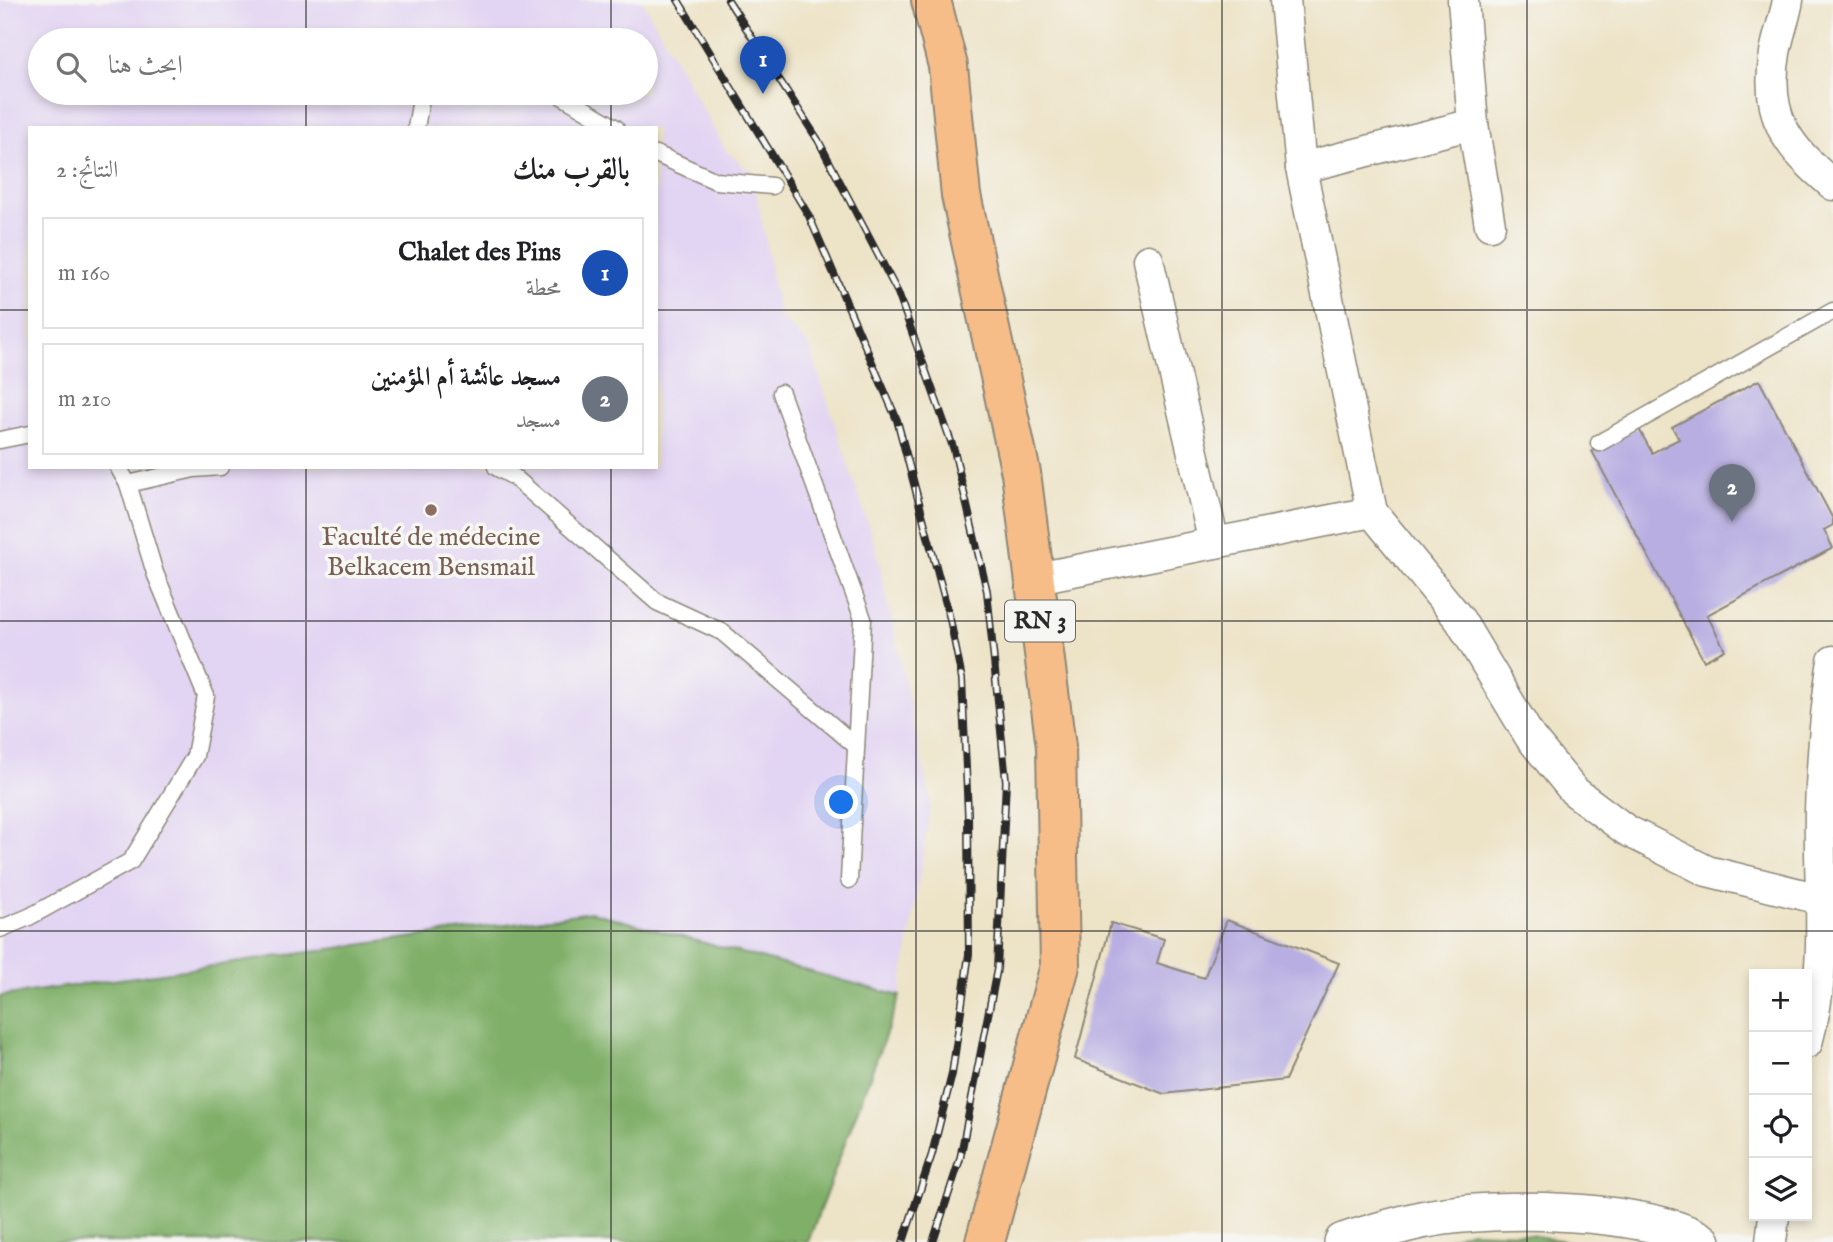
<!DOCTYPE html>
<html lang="ar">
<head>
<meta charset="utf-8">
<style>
	:root { --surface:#fff; --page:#f6f6f6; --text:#202124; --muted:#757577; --line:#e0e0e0; --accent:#0f766e }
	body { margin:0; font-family:"IM FELL English",Amiri,serif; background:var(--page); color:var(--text); direction:rtl }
	.controls { position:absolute; right:21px; bottom:21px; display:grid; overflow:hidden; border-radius:0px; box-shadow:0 4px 10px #0003 }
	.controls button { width:63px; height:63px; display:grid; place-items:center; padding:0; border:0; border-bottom:2px solid var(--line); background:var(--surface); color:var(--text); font:35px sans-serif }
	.you { position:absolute; left:842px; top:803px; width:24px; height:24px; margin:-18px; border:5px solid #fff; border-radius:50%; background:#1a73e8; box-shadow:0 0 0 10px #1a73e833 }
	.badge { display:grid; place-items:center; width:46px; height:46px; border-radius:50%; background:var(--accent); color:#fff; font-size:23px; font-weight:700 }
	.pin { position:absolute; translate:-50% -58px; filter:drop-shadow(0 2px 4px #0008) }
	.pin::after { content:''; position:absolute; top:37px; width:24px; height:21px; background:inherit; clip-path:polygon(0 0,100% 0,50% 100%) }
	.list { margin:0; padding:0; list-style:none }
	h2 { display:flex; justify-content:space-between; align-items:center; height:91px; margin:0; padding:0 28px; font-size:30px }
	h2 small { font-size:23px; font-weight:400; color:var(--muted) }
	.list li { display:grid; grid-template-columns:46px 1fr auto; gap:21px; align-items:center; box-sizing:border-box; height:112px; margin:0 14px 14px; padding:0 14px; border:2px solid var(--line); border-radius:0px }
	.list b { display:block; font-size:26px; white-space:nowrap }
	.list p { margin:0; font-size:23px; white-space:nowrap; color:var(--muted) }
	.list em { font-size:23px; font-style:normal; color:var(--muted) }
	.icon { flex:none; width:38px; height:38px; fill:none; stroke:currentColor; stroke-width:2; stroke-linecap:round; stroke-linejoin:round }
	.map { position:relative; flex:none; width:1833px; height:1242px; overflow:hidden; direction:ltr }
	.search { position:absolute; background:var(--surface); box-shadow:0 4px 10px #0003; left:28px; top:28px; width:630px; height:77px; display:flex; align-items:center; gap:18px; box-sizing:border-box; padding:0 24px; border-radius:38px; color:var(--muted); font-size:26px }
	.panel { position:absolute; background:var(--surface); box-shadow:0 4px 10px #0003; left:28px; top:126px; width:630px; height:343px; border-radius:0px; direction:rtl }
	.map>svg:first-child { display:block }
</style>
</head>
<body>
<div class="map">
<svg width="1833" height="1242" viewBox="0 0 1833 1242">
	<rect width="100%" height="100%" fill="#f6f6f2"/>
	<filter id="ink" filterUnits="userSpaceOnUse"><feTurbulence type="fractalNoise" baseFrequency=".0143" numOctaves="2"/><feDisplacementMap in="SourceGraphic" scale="14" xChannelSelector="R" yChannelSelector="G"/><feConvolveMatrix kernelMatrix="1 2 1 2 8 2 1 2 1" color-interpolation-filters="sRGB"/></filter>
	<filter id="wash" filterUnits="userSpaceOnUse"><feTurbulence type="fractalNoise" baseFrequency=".00686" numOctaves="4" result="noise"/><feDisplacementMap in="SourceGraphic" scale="28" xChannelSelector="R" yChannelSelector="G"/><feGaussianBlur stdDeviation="1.57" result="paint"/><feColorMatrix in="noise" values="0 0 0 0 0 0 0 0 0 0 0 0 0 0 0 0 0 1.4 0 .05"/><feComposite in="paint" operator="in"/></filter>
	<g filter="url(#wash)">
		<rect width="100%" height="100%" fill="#ede3c7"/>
		<!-- built -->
		<path fill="#e2d4f3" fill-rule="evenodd" d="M0 0H642L726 151 753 174 779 316 809 345 877 552 931 803 900 996 591 912 0 996ZM40 40H646V93H40ZM30 128H656V467H30Z"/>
		<!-- forest -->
		<g fill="#7faf68" stroke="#556d4a" stroke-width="2">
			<path d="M591 912 900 996 808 1242H0V996Z"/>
			<path d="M1471 1231 1519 1233 1571 1242H1438Z"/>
		</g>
		<g id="blocks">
			<!-- building -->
			<g fill="#b8aee2">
				<path d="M1759 380 1833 519V525L1824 530 1833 548 1707 615 1725 650 1704 661 1592 451 1638 427 1652 453 1679 439 1672 427Z"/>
				<path d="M1227 920 1339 963 1285 1080 1164 1094 1075 1059 1111 923 1164 939 1157 963 1204 978Z"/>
			</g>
		</g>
	</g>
	<g filter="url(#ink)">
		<use href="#blocks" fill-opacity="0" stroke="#8c8779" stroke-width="2"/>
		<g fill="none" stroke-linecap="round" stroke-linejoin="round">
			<!-- service casing -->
			<g stroke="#8c8779" stroke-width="19">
				<g id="service">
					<path d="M557 93 616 128"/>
					<path d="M416 128 422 93"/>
					<path d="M656 154 716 181 772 186"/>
					<path d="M781 393 863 619 849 880"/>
					<path d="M0 440 30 434"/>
					<path d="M1599 443 1833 311"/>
					<path d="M496 467 514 477 657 602 722 632 856 746"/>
					<path d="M128 484 194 469 220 467"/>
					<path d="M0 929 29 917 131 861 195 756 206 696 155 573 128 484 118 467"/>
				</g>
			</g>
			<!-- minor casing -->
			<g stroke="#8c8779" stroke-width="33">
				<g id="minor">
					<path d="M1285 0 1301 168 1372 512 1460 620 1530 737 1574 791 1626 830 1707 871 1824 900"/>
					<path d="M1463 0 1473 124 1490 225"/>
					<path d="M1788 0C1785 18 1778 35 1775 53 1764 117 1787 146 1833 185"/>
					<path d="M1301 168 1473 124"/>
					<path d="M1148 260 1214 543"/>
					<path d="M1032 579 1372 512"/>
					<path d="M1807 1043C1830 960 1818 893 1820 810 1822 760 1825 710 1833 661"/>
					<path d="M1771 1242 1774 1216"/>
				</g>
			</g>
			<!-- tertiary casing -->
			<g stroke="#8c8779" stroke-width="40">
				<path id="tertiary" d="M1343 1242C1372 1233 1402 1223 1432 1218 1493 1206 1649 1208 1702 1242"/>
			</g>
			<!-- primary casing -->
			<g stroke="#8c8779" stroke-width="42">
				<path id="primary" d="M931 0 948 66 961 195 1021 473 1056 747 1060 966 985 1242"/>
			</g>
			<!-- service -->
			<use href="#service" stroke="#fff" stroke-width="16"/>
			<!-- minor -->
			<use href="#minor" stroke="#fff" stroke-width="30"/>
			<!-- tertiary -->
			<use href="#tertiary" stroke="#fff" stroke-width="37"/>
			<!-- primary -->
			<use href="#primary" stroke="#f7bd88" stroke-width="38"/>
			<!-- rail casing -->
			<g stroke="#2b2b2b" stroke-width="8">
				<g id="rail">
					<path d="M678 0 809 216 897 420 950 619 962 679 968 814 969 954 952 1074 932 1154 903 1242"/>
					<path d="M728 0 818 140 898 293 954 450 987 591 1006 781 997 969 960 1159 933 1242"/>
				</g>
			</g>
			<!-- rail -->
			<use href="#rail" stroke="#f6f6f2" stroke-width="5" stroke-dasharray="16" stroke-linecap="butt"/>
		</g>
	</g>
	<!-- grid -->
	<path fill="none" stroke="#2b2b2b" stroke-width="2" stroke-opacity="0.55" d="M306 0V40M611 0V40M916 0V1242M1222 0V1242M1527 0V1242M306 93V128M611 93V128M0 310H30M656 310H1833M306 467V1242M611 467V1242M0 621H1833M0 931H1833"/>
	<!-- markers -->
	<circle fill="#8d6e63" stroke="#f6f6f2" stroke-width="2.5" cx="431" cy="510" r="7"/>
	<g text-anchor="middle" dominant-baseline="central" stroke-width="7" stroke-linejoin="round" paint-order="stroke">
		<!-- shield labels -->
		<rect fill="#f6f6f2" stroke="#686867" stroke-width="2" x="1005" y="600.5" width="70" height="41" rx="5"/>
		<g font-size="24" font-weight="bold" fill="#2b2b2b">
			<text x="1040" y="621">RN 3</text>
		</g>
		<!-- education labels -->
		<g font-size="26" fill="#785e54" stroke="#f6f6f2">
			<text x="431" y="537">Faculté de médecine<tspan x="431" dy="30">Belkacem Bensmail</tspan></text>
		</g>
	</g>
</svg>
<div class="controls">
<button>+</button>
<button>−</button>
<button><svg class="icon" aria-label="locate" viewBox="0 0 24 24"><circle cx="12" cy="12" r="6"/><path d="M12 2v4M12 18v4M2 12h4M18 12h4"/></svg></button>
<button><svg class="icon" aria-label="layers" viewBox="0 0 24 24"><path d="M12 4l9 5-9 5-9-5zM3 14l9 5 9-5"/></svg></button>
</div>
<div class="you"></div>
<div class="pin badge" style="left:763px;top:94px;background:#1a4fb4">1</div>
<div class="pin badge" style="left:1732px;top:522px;background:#6b7280">2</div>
<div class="search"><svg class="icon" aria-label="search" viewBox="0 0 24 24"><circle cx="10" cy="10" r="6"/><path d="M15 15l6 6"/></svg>ابحث هنا</div>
<section class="panel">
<h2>بالقرب منك<small>النتائج: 2</small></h2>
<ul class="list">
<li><span class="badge" style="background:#1a4fb4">1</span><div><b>Chalet des Pins</b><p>محطة</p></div><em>160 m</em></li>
<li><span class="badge" style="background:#6b7280">2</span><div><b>مسجد عائشة أم المؤمنين</b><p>مسجد</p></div><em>210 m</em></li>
</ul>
</section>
</div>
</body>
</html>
